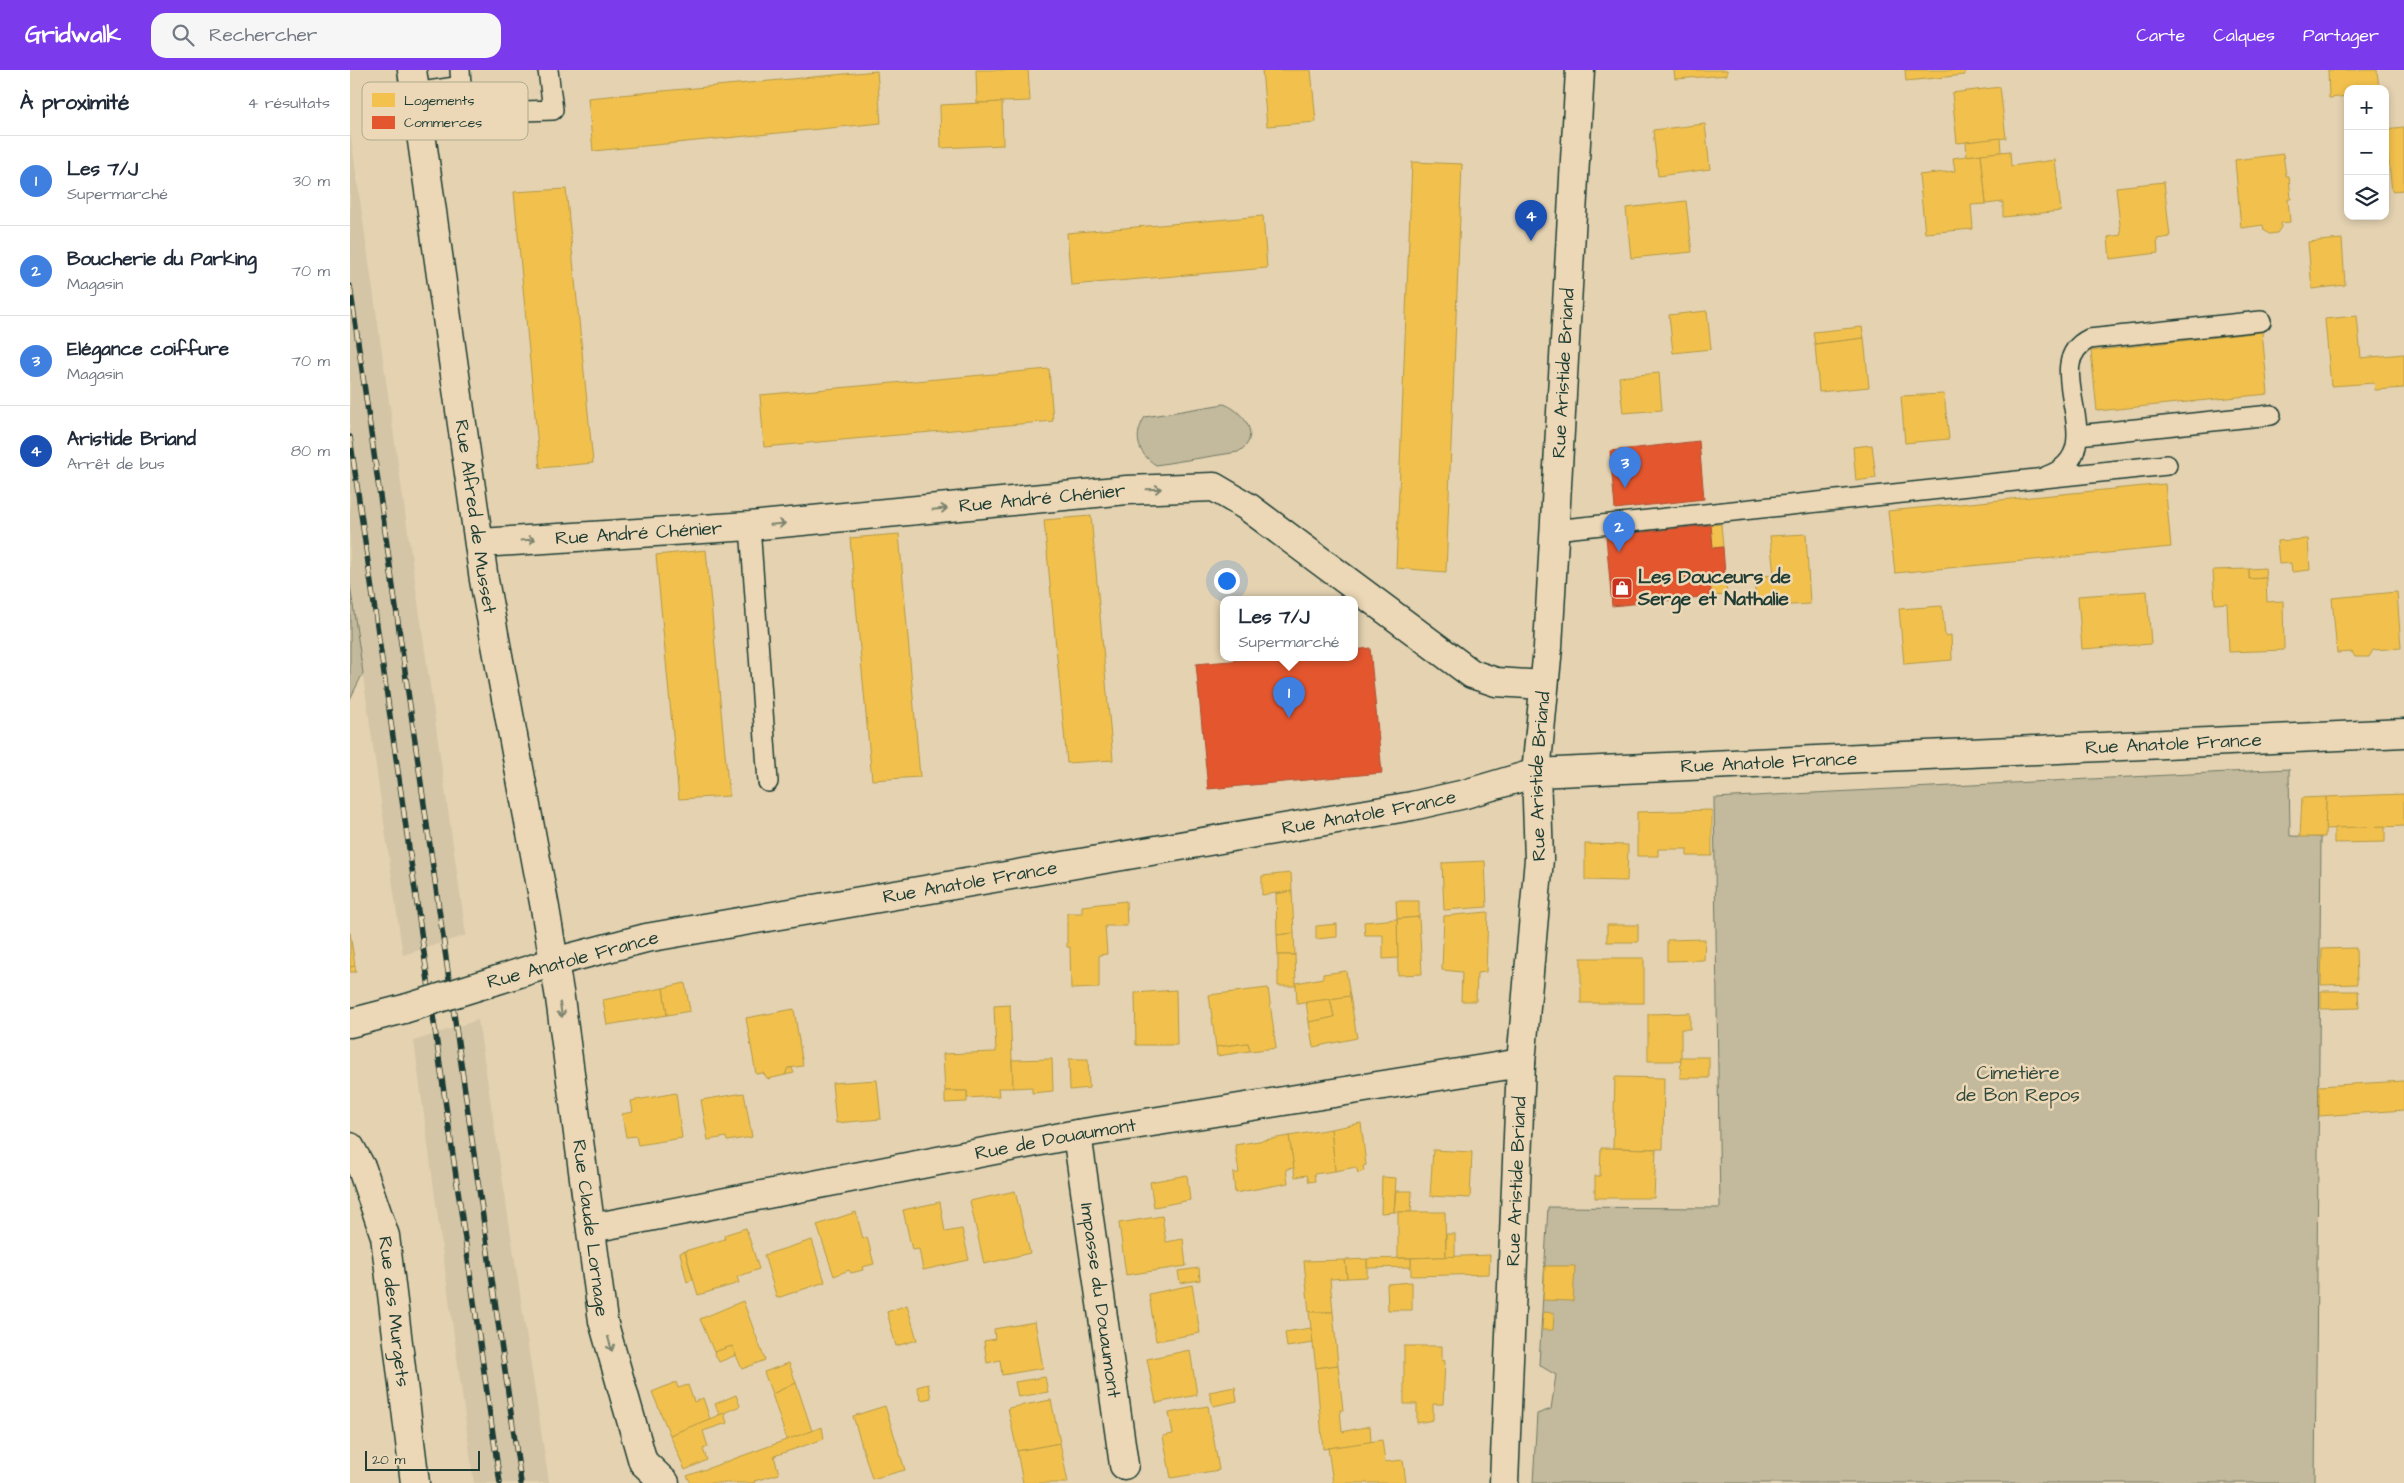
<!DOCTYPE html>
<html lang="fr">
<head>
<meta charset="utf-8">
<style>
	:root { --surface:#fff; --page:#f6f6f7; --text:#1f2937; --muted:#747a83; --line:#e0e1e3; --accent:#7c3aed }
	body { margin:0; font-family:"Architects Daughter",sans-serif; background:var(--page); color:var(--text) }
	.controls { position:absolute; right:15px; top:15px; display:grid; overflow:hidden; border-radius:10px; box-shadow:0 2px 8px #0003 }
	.controls button { width:45px; height:45px; display:grid; place-items:center; padding:0; border:0; border-bottom:1px solid var(--line); background:var(--surface); color:var(--text); font:25px sans-serif }
	.scale { position:absolute; left:15px; bottom:12px; width:115px; box-sizing:border-box; padding-left:5px; border:2px solid #1f3d34; border-top:0; font-size:14px; line-height:18px; white-space:nowrap; color:#1f3d34; -webkit-text-stroke:4px #ecd8b6; paint-order:stroke }
	.you { position:absolute; left:876px; top:510px; width:18px; height:18px; margin:-12px; border:4px solid #fff; border-radius:50%; background:#1a73e8; box-shadow:0 0 0 8px #1a73e833 }
	.badge { display:grid; place-items:center; width:32px; height:32px; border-radius:50%; background:var(--accent); color:#fff; font-size:16px; font-weight:700 }
	.pin { position:absolute; translate:-50% -41px; filter:drop-shadow(0 1px 2px #0008) }
	.pin::after { content:''; position:absolute; top:26px; width:18px; height:15px; background:inherit; clip-path:polygon(0 0,100% 0,50% 100%) }
	.popup { position:absolute; left:870px; top:526px; width:138px; height:65px; box-sizing:border-box; display:grid; place-content:center; border-radius:10px; background:var(--surface); filter:drop-shadow(0 1px 4px #0005); font-size:16px; white-space:nowrap; color:var(--muted) }
	.popup b { font-size:19px; color:var(--text) }
	.popup::after { content:''; position:absolute; left:50%; top:100%; margin-left:-10px; border:10px solid transparent; border-top-color:var(--surface) }
	.list { margin:0; padding:0; list-style:none }
	h2 { display:flex; justify-content:space-between; align-items:center; height:65px; margin:0; padding:0 20px; font-size:21px }
	h2 small { font-size:16px; font-weight:400; color:var(--muted) }
	.list li { display:grid; grid-template-columns:32px 1fr auto; gap:15px; align-items:center; box-sizing:border-box; height:90px; padding:0 20px; border-top:1px solid var(--line) }
	.list b { display:block; font-size:19px; white-space:nowrap }
	.list p { margin:0; font-size:16px; white-space:nowrap; color:var(--muted) }
	.list em { font-size:16px; font-style:normal; color:var(--muted) }
	.icon { flex:none; width:28px; height:28px; fill:none; stroke:currentColor; stroke-width:2; stroke-linecap:round; stroke-linejoin:round }
	.map { position:relative; flex:none; width:2054px; height:1413px; overflow:hidden }
	header { display:flex; align-items:center; gap:30px; box-sizing:border-box; height:70px; padding:0 25px; background:var(--accent); color:#fff }
	header strong { font-size:24px }
	nav { display:flex; gap:28px; margin-inline-start:auto; font-size:18px }
	.search { width:350px; height:45px; background:var(--page); display:flex; align-items:center; gap:12px; box-sizing:border-box; padding:0 18px; border-radius:15px; color:var(--muted); font-size:19px }
	main { display:flex }
	aside { flex:1; background:var(--surface) }
	.map>svg:first-child { display:block }
</style>
</head>
<body>
<header>
<strong>Gridwalk</strong>
<div class="search"><svg class="icon" aria-label="search" viewBox="0 0 24 24"><circle cx="10" cy="10" r="6"/><path d="M15 15l6 6"/></svg>Rechercher</div>
<nav><a>Carte</a><a>Calques</a><a>Partager</a></nav>
</header>
<main>
<aside>
<h2>À proximité<small>4 résultats</small></h2>
<ul class="list">
<li><span class="badge" style="background:#3f7fe0">1</span><div><b>Les 7/J</b><p>Supermarché</p></div><em>30 m</em></li>
<li><span class="badge" style="background:#3f7fe0">2</span><div><b>Boucherie du Parking</b><p>Magasin</p></div><em>70 m</em></li>
<li><span class="badge" style="background:#3f7fe0">3</span><div><b>Elégance coiffure</b><p>Magasin</p></div><em>70 m</em></li>
<li><span class="badge" style="background:#1a4fb4">4</span><div><b>Aristide Briand</b><p>Arrêt de bus</p></div><em>80 m</em></li>
</ul>
</aside>
<div class="map">
<svg width="2054" height="1413" viewBox="0 0 2054 1413">
	<rect width="100%" height="100%" fill="#e4d2b1"/>
	<filter id="ink" filterUnits="userSpaceOnUse"><feTurbulence type="fractalNoise" baseFrequency=".02" numOctaves="2"/><feDisplacementMap in="SourceGraphic" scale="10" xChannelSelector="R" yChannelSelector="G"/><feConvolveMatrix kernelMatrix="1 2 1 2 8 2 1 2 1" color-interpolation-filters="sRGB"/></filter>
	<g filter="url(#ink)">
		<!-- built -->
		<g fill="#d4c5a6">
			<path d="M0 61 116 865 53 885 0 515Z"/>
			<path d="M128 950 199 1413H124L64 971Z"/>
		</g>
		<!-- green -->
		<g fill="#c3b99c" stroke="#717b68">
			<path d="M874 334C888 339 907 357 897 374 895 377 891 380 888 382L806 395C787 383 783 366 795 347Z"/>
			<path d="M0 515 13 603 0 629Z"/>
			<path d="M1939 699 1940 766 1971 767 1965 1413H1183L1187 1344 1201 1339 1206 1305 1189 1295 1198 1137 1370 1138 1364 728Z"/>
		</g>
		<!-- homes -->
		<g fill="#f2c14e" stroke="#b39946">
			<path d="M626 0H678L680 31 627 33Z"/>
			<path d="M912 0H961L966 52 917 56Z"/>
			<path d="M1324 0H1377V5L1325 9Z"/>
			<path d="M1555 0H1615V5L1556 11Z"/>
			<path d="M1978 0H2027L2029 19H1998V26L1979 28Z"/>
			<path d="M527 1 531 53 243 81 238 28Z"/>
			<path d="M1650 17 1656 68 1607 73 1602 23Z"/>
			<path d="M652 32 653 75 591 78 590 35Z"/>
			<path d="M1355 54 1360 99 1308 106 1303 60Z"/>
			<path d="M2054 57V120L2042 121 2035 59Z"/>
			<path d="M1650 68 1651 82 1617 86 1616 72Z"/>
			<path d="M1660 81 1661 96 1705 90 1711 141 1653 147V132L1636 134 1631 84Z"/>
			<path d="M1631 84 1636 134 1621 135 1623 159 1575 163 1569 105 1605 101 1603 88Z"/>
			<path d="M1933 84 1936 106H1939L1941 129H1938L1940 152 1931 153V157L1927 163 1919 164 1914 160 1913 155 1891 158 1885 90Z"/>
			<path d="M1062 92 1112 94 1096 502 1046 498Z"/>
			<path d="M1814 112 1820 167 1807 169 1808 183 1760 189 1758 167 1771 165 1766 117Z"/>
			<path d="M216 119 243 393 190 398 164 122Z"/>
			<path d="M1336 131 1342 182 1281 188 1276 138Z"/>
			<path d="M913 146 917 198 721 215 717 163Z"/>
			<path d="M1992 169 1995 215 1962 219 1958 172Z"/>
			<path d="M1357 241 1361 279 1323 283 1319 245Z"/>
			<path d="M2007 246 2011 288 2054 284V318L2025 320 2024 313 1981 316 1975 249Z"/>
			<path d="M1512 257 1514 268 1465 274 1463 262Z"/>
			<path d="M1912 262 1918 324 1747 341 1741 281Z"/>
			<path d="M1514 268 1519 317 1469 322 1465 274Z"/>
			<path d="M699 299 703 351 414 377 410 325Z"/>
			<path d="M1309 303 1312 340 1273 343 1269 307Z"/>
			<path d="M1594 324 1599 369 1555 373 1551 326Z"/>
			<path d="M1522 375 1526 408 1506 411 1503 377Z"/>
			<path d="M1815 414 1821 477 1545 503 1538 441Z"/>
			<path d="M741 446 763 690 717 693 694 450Z"/>
			<path d="M1371 454 1373 477 1363 478 1361 455Z"/>
			<path d="M549 464 570 707 522 710 500 468Z"/>
			<path d="M1456 464 1460 534 1425 536V532L1406 533 1404 507 1424 505 1420 466Z"/>
			<path d="M1958 469 1960 500 1942 502 1941 493 1929 494 1927 471Z"/>
			<path d="M356 480 379 726 329 729 306 485Z"/>
			<path d="M1915 498 1916 508 1899 509V499Z"/>
			<path d="M1899 499V509L1916 508 1917 532 1933 531 1934 580 1879 582 1877 533 1865 534 1863 500Z"/>
			<path d="M1375 504 1377 525 1361 526 1360 505Z"/>
			<path d="M1797 521 1801 574 1732 579 1728 526Z"/>
			<path d="M2047 522 2051 578 2023 580 2019 587H2005L2002 582 1987 583 1982 528Z"/>
			<path d="M1592 536 1595 566 1601 565 1602 590 1554 594 1549 539Z"/>
			<path d="M2054 724V756L1975 759 1976 727Z"/>
			<path d="M1976 727 1975 767H1950L1952 728Z"/>
			<path d="M1362 740V786H1337V779H1308V786H1287V742Z"/>
			<path d="M2035 756V772L1984 773V758Z"/>
			<path d="M1235 774 1278 775 1277 811 1235 810Z"/>
			<path d="M1135 791 1137 837 1094 840 1092 793Z"/>
			<path d="M941 803 942 821 912 825V806Z"/>
			<path d="M942 821 944 863 927 865 926 824Z"/>
			<path d="M776 831 777 856H755L757 884 749 885V918L721 919 720 877H717V843H732V836Z"/>
			<path d="M1046 831H1069V847L1047 849Z"/>
			<path d="M1138 842 1136 902 1127 903 1126 931H1111L1112 902 1092 900 1094 846Z"/>
			<path d="M1069 847 1072 904 1048 905 1047 849Z"/>
			<path d="M1047 849 1048 888 1033 889V865H1015L1014 852Z"/>
			<path d="M987 854V867L966 869V856Z"/>
			<rect x="1257" y="855" width="31" height="17"/>
			<path d="M0 863 5 896 0 897Z"/>
			<path d="M944 863 945 885H928L927 865Z"/>
			<path d="M1355 869 1354 890 1317 891V870Z"/>
			<path d="M2006 878 2007 914 1971 915 1972 879Z"/>
			<path d="M928 885H945L946 916H928Z"/>
			<rect x="1231" y="888" width="63" height="45"/>
			<path d="M5 896 6 902H0V897Z"/>
			<path d="M996 901 1000 926 947 934 946 913 973 908V904Z"/>
			<path d="M335 913 340 941 317 945 313 918Z"/>
			<path d="M313 918 317 945 257 955 253 930Z"/>
			<path d="M918 918 926 978 900 981 898 973 866 977 859 925Z"/>
			<path d="M826 920 827 975H786L785 923Z"/>
			<path d="M1971 921H2008L2009 938 1971 939Z"/>
			<path d="M1000 926 1007 968 963 977 959 952 984 947 980 929Z"/>
			<path d="M980 929 984 947 959 952 956 932Z"/>
			<path d="M660 935 663 1018H648L649 1026 617 1028V1021H595L593 984 646 982 644 936Z"/>
			<path d="M444 939 453 996 438 998 435 1005 418 1009 413 1003 406 1004 396 948Z"/>
			<path d="M1340 943V959H1331V991H1298V944Z"/>
			<path d="M898 973 900 981 867 986 866 977Z"/>
			<path d="M1331 987H1359V1008H1330Z"/>
			<path d="M702 989 703 1021 682 1023V1017L663 1018 662 990Z"/>
			<path d="M719 989H738L739 1018 720 1020Z"/>
			<path d="M438 998H442L444 1003 435 1005Z"/>
			<path d="M1265 1007 1314 1008 1313 1079 1263 1078Z"/>
			<path d="M527 1010 531 1049 486 1053 482 1013Z"/>
			<path d="M2054 1011V1040L1969 1046V1016Z"/>
			<path d="M595 1021H617V1032L595 1033Z"/>
			<path d="M326 1023 332 1068 288 1075 286 1066 276 1067 272 1044 283 1042 281 1031Z"/>
			<path d="M394 1023 402 1067 377 1071 376 1067 358 1070 351 1030Z"/>
			<path d="M1011 1053 1016 1095 1013 1096 1014 1101 1008 1103 1006 1097 985 1101 981 1059Z"/>
			<path d="M981 1059 985 1101 964 1104 965 1111 959 1112 957 1105 945 1107 939 1066Z"/>
			<path d="M939 1066 944 1098 936 1099 938 1113 885 1123 883 1103H889L885 1075Z"/>
			<path d="M1251 1078 1306 1079 1304 1128H1245V1106H1250Z"/>
			<path d="M1083 1080 1122 1082 1120 1128 1080 1126Z"/>
			<path d="M837 1105 840 1130 804 1137 800 1112Z"/>
			<path d="M1032 1107 1046 1108 1044 1142 1031 1143Z"/>
			<path d="M665 1121 680 1183 634 1194 620 1131Z"/>
			<path d="M1046 1121H1062L1061 1142H1044Z"/>
			<path d="M590 1132 595 1162 612 1159 619 1190 573 1200 569 1179 562 1180 553 1140Z"/>
			<path d="M506 1142 513 1169 517 1167 524 1194 512 1197 513 1200 501 1203 499 1200 484 1206 467 1155Z"/>
			<path d="M1048 1142H1095L1096 1187 1048 1188Z"/>
			<path d="M812 1146 816 1172 833 1169 836 1196 776 1205 769 1153Z"/>
			<path d="M396 1158 409 1199 387 1207 389 1213 348 1225 335 1181 375 1169 374 1165Z"/>
			<rect x="1096" y="1164" width="9" height="23"/>
			<path d="M462 1170 475 1212 427 1228 414 1185Z"/>
			<path d="M335 1181 343 1210 337 1212 330 1183Z"/>
			<path d="M1140 1185 1139 1204 1061 1206V1188Z"/>
			<path d="M1061 1188V1197L1017 1198V1189Z"/>
			<path d="M1017 1189V1207L997 1208 995 1190Z"/>
			<path d="M995 1190 997 1208 980 1209 983 1242H959L954 1191Z"/>
			<path d="M1195 1196H1225L1223 1231 1193 1230Z"/>
			<path d="M849 1198 850 1210 830 1213 828 1201Z"/>
			<path d="M1062 1212V1240H1038L1037 1214Z"/>
			<path d="M842 1215 850 1263 806 1271 799 1224Z"/>
			<path d="M393 1231 415 1290 392 1299 382 1276 364 1282 350 1249Z"/>
			<path d="M557 1235 567 1270 546 1276 537 1242Z"/>
			<path d="M959 1242H983L988 1295 966 1298Z"/>
			<path d="M1193 1242 1204 1243 1203 1260H1192Z"/>
			<path d="M685 1252 693 1298 652 1305 650 1290 637 1293 634 1271 645 1269 644 1259Z"/>
			<path d="M961 1258 963 1273 937 1277 935 1262Z"/>
			<path d="M382 1276 386 1285 369 1292 364 1282Z"/>
			<path d="M1054 1276H1092V1291L1095 1290 1093 1334H1083V1350L1067 1353V1334H1054Z"/>
			<path d="M840 1280 847 1325 806 1333 797 1289Z"/>
			<path d="M439 1293 446 1313 422 1324 414 1302Z"/>
			<path d="M988 1295 993 1340H990L992 1362 1020 1356 1021 1372 973 1379 966 1298Z"/>
			<path d="M695 1307 698 1322 668 1327 665 1312Z"/>
			<path d="M326 1312 328 1318 338 1315 344 1332 353 1328 360 1349 320 1365 302 1322Z"/>
			<path d="M446 1313 462 1361 437 1370 422 1324Z"/>
			<path d="M578 1314 581 1328 571 1330 567 1317Z"/>
			<path d="M885 1317 887 1331 863 1336 859 1322Z"/>
			<path d="M386 1325 390 1336 369 1345 365 1334Z"/>
			<path d="M701 1330 710 1373 667 1381 658 1338Z"/>
			<path d="M535 1336 555 1400 522 1409 503 1346Z"/>
			<path d="M858 1336 869 1400 821 1408 813 1366 823 1364 819 1343Z"/>
			<path d="M374 1343 377 1353 353 1361 358 1377 353 1379 357 1390 335 1400 320 1365Z"/>
			<path d="M472 1357 474 1369 424 1386 429 1404 404 1411 405 1413H341L337 1406Z"/>
			<path d="M1032 1370 1035 1392 1053 1390 1056 1413H983L978 1378Z"/>
			<path d="M710 1373 718 1413H673L667 1381Z"/>
		</g>
		<!-- shops -->
		<g fill="#e4572e" stroke="#a94f30">
			<path d="M1349 371 1354 429 1265 439 1260 381Z"/>
			<path d="M1361 455 1363 478 1373 477 1375 504 1360 505 1361 526 1262 536 1256 466Z"/>
			<path d="M1020 578 1032 703 858 719 846 594 925 587H1004V580Z"/>
		</g>
		<g fill="none" stroke-linecap="round" stroke-linejoin="round">
			<!-- lane casing -->
			<g stroke="#1f3d34" stroke-width="22">
				<g id="lane">
					<path d="M110 0 113 43 203 40 198 0"/>
					<path d="M65 23 112 16"/>
					<path d="M1728 365 1921 345"/>
					<path d="M1697 406C1767 381 1685 295 1739 269L1911 251"/>
					<path d="M400 456 418 712"/>
					<path d="M1204 460 1817 395"/>
				</g>
			</g>
			<!-- street casing -->
			<g stroke="#1f3d34" stroke-width="31">
				<g id="street">
					<path id="s1" d="M62 0 134 510 195 838 210 928 253 1251 293 1392 315 1413"/>
					<path id="s2" d="M130 473 400 456 777 420 864 417 898 437 1122 604 1146 612 1194 615"/>
					<path id="s3" d="M727 1064 774 1395"/>
					<path id="s4" d="M0 1077 12 1099 35 1166 65 1413"/>
					<path id="s5" d="M242 1158 727 1064 1171 993"/>
					<path id="s6" d="M1154 1413 1171 993 1189 789 1186 703 1198 577 1230 0"/>
				</g>
			</g>
			<!-- secondary casing -->
			<g stroke="#1f3d34" stroke-width="31">
				<g id="secondary">
					<path id="s7" d="M141 912 204 892 296 868 1062 736 1115 724 1186 703 2054 663"/>
					<path d="M0 953 54 939"/>
				</g>
			</g>
			<!-- lane -->
			<use href="#lane" stroke="#ecd8b6" stroke-width="19"/>
			<!-- street -->
			<use href="#street" stroke="#ecd8b6" stroke-width="28"/>
			<!-- secondary -->
			<use href="#secondary" stroke="#ecd8b6" stroke-width="28"/>
			<!-- rail casing -->
			<g stroke="#1f3d34" stroke-width="5.5">
				<g id="rail">
					<path d="M0 216 171 1413"/>
					<path d="M0 367 150 1413"/>
				</g>
			</g>
			<!-- rail -->
			<use href="#rail" stroke="#ecd8b6" stroke-width="4" stroke-dasharray="11" stroke-linecap="butt"/>
			<!-- secondary-bridge casing -->
			<g stroke="#1f3d34" stroke-width="31" stroke-linecap="butt">
				<path id="secondary-bridge" d="M54 939 141 912"/>
			</g>
			<!-- secondary-bridge -->
			<use href="#secondary-bridge" stroke="#ecd8b6" stroke-width="28"/>
		</g>
		<!-- one-way arrows -->
		<defs><path id="oneway-shaft" d="M-6 0H5M1.5-3L5.5 0L1.5 3" fill="none" stroke-width="1.6" stroke-linecap="round" stroke-linejoin="round" transform="scale(1.25)"/></defs>
		<g stroke="#7b836e">
			<use href="#oneway-shaft" transform="translate(804 419) rotate(-2)"/>
			<use href="#oneway-shaft" transform="translate(590 439) rotate(-5)"/>
			<use href="#oneway-shaft" transform="translate(428 454) rotate(-5)"/>
			<use href="#oneway-shaft" transform="translate(178 470) rotate(-4)"/>
			<use href="#oneway-shaft" transform="translate(211 940) rotate(82)"/>
			<use href="#oneway-shaft" transform="translate(260 1274) rotate(74)"/>
		</g>
	</g>
	<!-- icons -->
	<defs>
		<g id="shop-square" transform="scale(1.125)"><rect x="-9" y="-9" width="18" height="18" rx="4" fill="#c8321e" stroke="#ecd8b6"/><path d="M-5-2.5h2.3a2.7 3.5 0 0 1 5.4 0H5L5.5 6h-11ZM-1.5-2.5h3a1.5 2.3 0 0 0-3 0Z" fill="#fff"/></g>
	</defs>
	<g fill-rule="evenodd">
		<use href="#shop-square" x="1272" y="518"/>
	</g>
	<g text-anchor="middle" dominant-baseline="central" stroke-width="5" stroke-linejoin="round" paint-order="stroke">
		<!-- street labels -->
		<g font-size="19" fill="#1f3d34" stroke="#ecd8b6">
			<text stroke="none"><textPath href="#s6" startOffset="1112">Rue Aristide Briand</textPath></text>
			<text stroke="none"><textPath href="#s2" startOffset="564">Rue André Chénier</textPath></text>
			<text stroke="none"><textPath href="#s1" startOffset="451">Rue Alfred de Musset</textPath></text>
			<text stroke="none"><textPath href="#s2" startOffset="159">Rue André Chénier</textPath></text>
			<text stroke="none"><textPath href="#s7" startOffset="1705">Rue Anatole France</textPath></text>
			<text stroke="none"><textPath href="#s7" startOffset="1300">Rue Anatole France</textPath></text>
			<text stroke="none"><textPath href="#s6" startOffset="708">Rue Aristide Briand</textPath></text>
			<text stroke="none"><textPath href="#s7" startOffset="895">Rue Anatole France</textPath></text>
			<text stroke="none"><textPath href="#s7" startOffset="490">Rue Anatole France</textPath></text>
			<text transform="translate(223 890) rotate(-15)">Rue Anatole France</text>
			<text stroke="none"><textPath href="#s5" startOffset="472">Rue de Douaumont</textPath></text>
			<text stroke="none"><textPath href="#s6" startOffset="302">Rue Aristide Briand</textPath></text>
			<text stroke="none"><textPath href="#s1" startOffset="1172">Rue Claude Lornage</textPath></text>
			<text stroke="none"><textPath href="#s3" startOffset="168">Impasse du Douaumont</textPath></text>
			<text stroke="none"><textPath href="#s4" startOffset="172">Rue des Murgets</textPath></text>
		</g>
		<!-- poi labels -->
		<g font-size="19" font-weight="bold" fill="#1f3d34" stroke="#ecd8b6" text-anchor="start">
			<text x="1288" y="507">Les Douceurs de<tspan x="1288" dy="22">Serge et Nathalie</tspan></text>
		</g>
		<!-- park labels -->
		<g font-size="19" fill="#2f493e" stroke="#ecd8b6">
			<text x="1668" y="1003">Cimetière<tspan x="1668" dy="22">de Bon Repos</tspan></text>
		</g>
	</g>
	<!-- legend -->
	<rect x="12" y="12" width="166" height="58" rx="8" fill="#ecd8b6" stroke="#aeaa8f" stroke-width="1"/>
	<rect x="22" y="23" width="23" height="14" fill="#f2c14e"/>
	<rect x="22" y="46" width="23" height="13" fill="#e4572e"/>
	<g font-size="14" fill="#1f3d34">
		<text x="54" y="35">Logements</text>
		<text x="54" y="57">Commerces</text>
	</g>
</svg>
<div class="controls">
<button>+</button>
<button>−</button>
<button><svg class="icon" aria-label="layers" viewBox="0 0 24 24"><path d="M12 4l9 5-9 5-9-5zM3 14l9 5 9-5"/></svg></button>
</div>
<div class="scale">20 m</div>
<div class="you"></div>
<div class="pin badge" style="left:939px;top:648px;background:#3f7fe0">1</div>
<div class="popup"><b>Les 7/J</b>Supermarché</div>
<div class="pin badge" style="left:1269px;top:482px;background:#3f7fe0">2</div>
<div class="pin badge" style="left:1275px;top:418px;background:#3f7fe0">3</div>
<div class="pin badge" style="left:1181px;top:171px;background:#1a4fb4">4</div>
</div>
</main>
</body>
</html>
